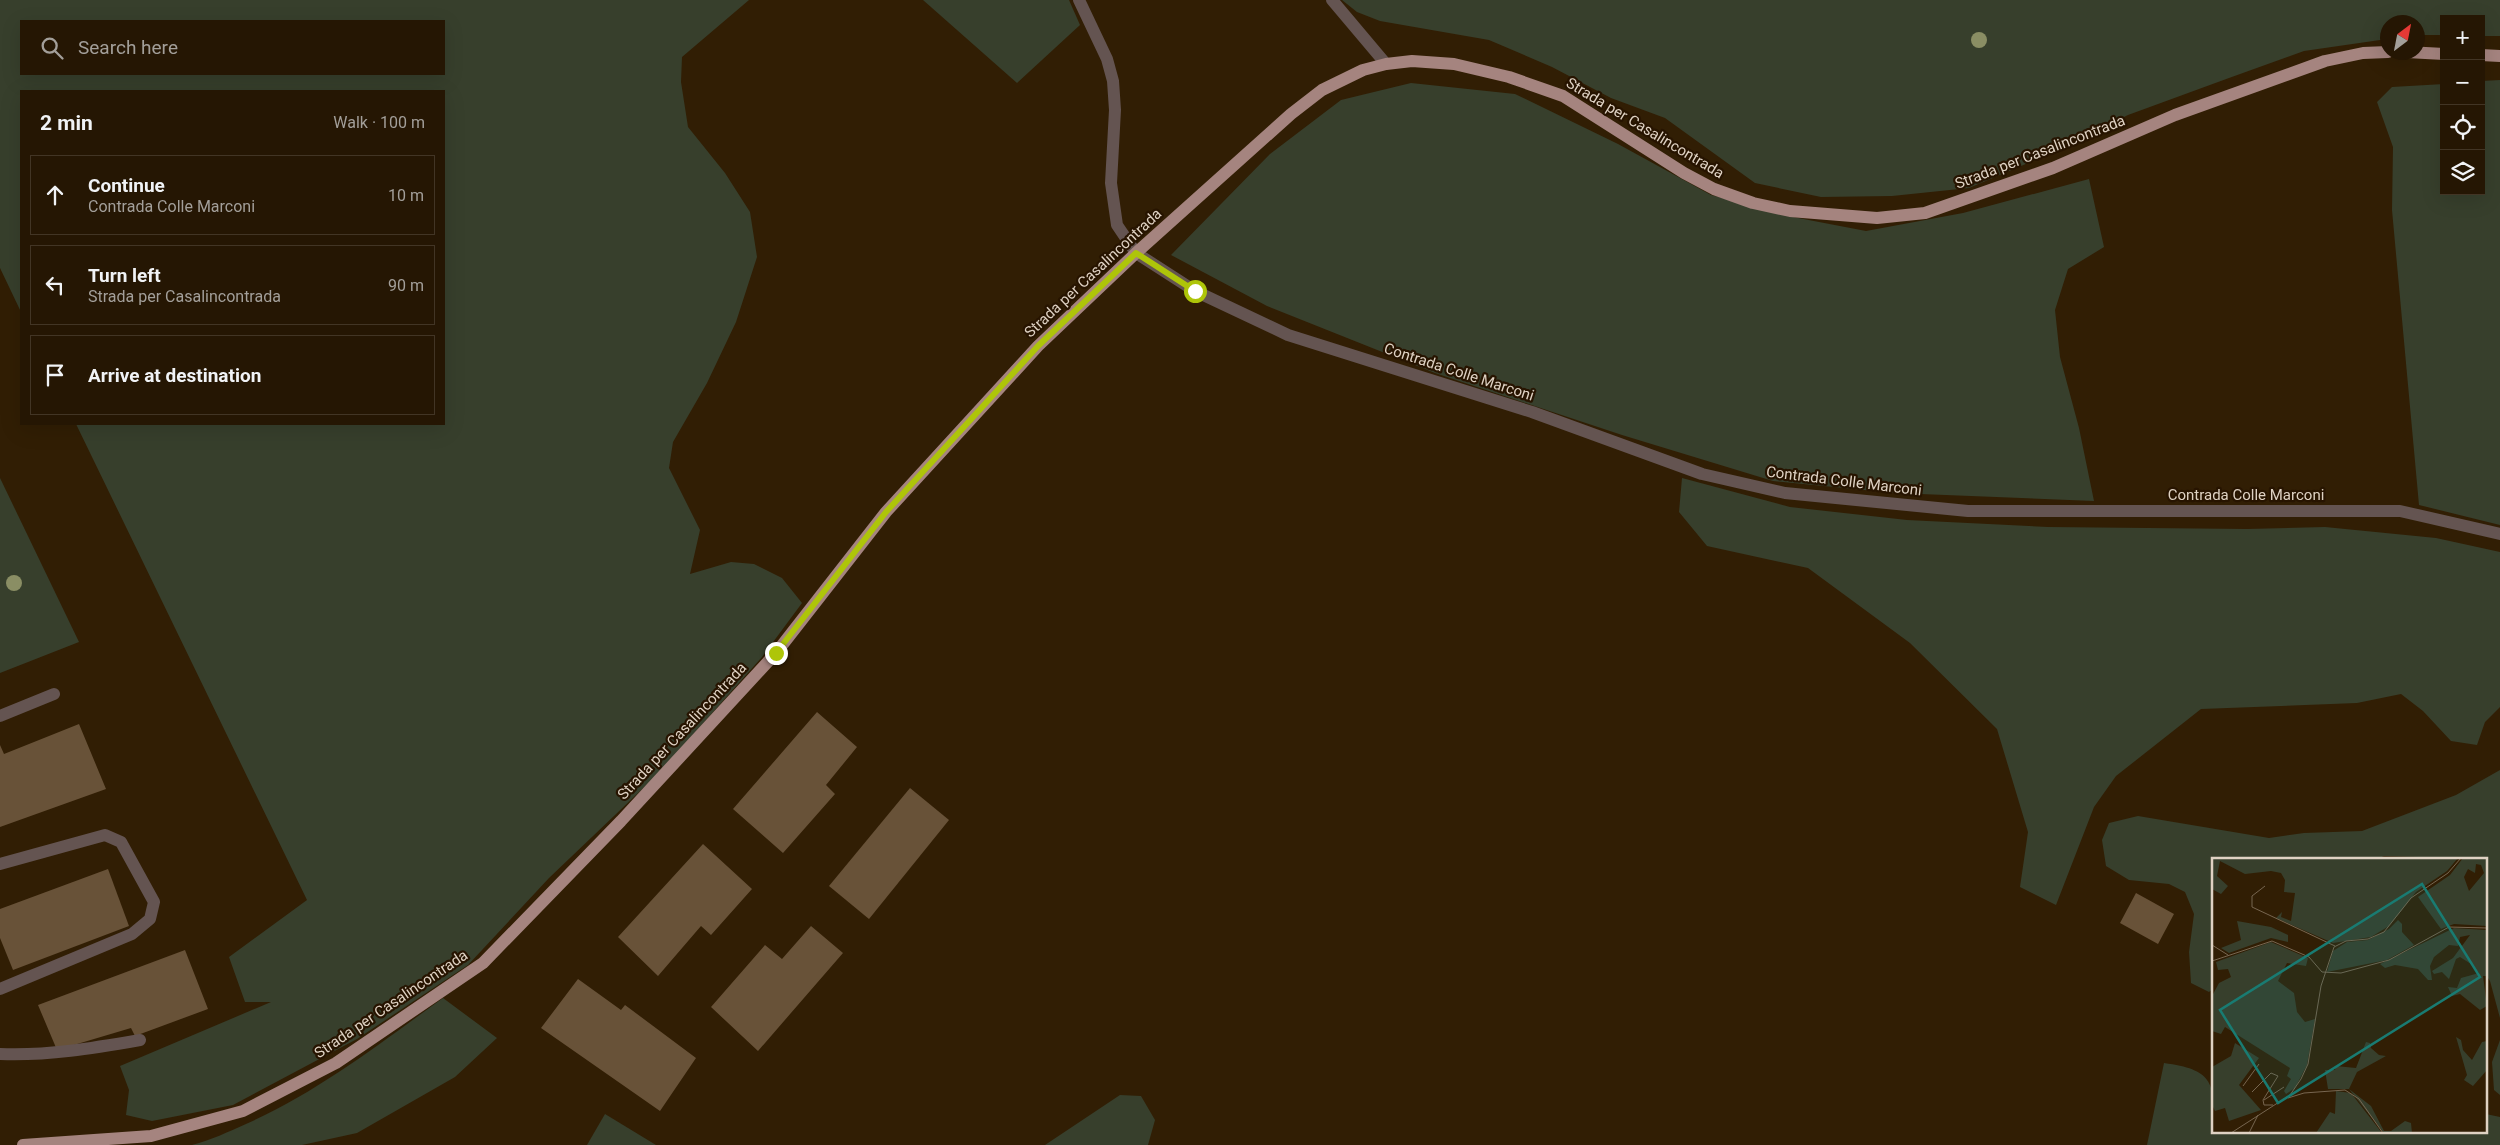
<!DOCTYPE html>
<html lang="en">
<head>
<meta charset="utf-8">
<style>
	:root { --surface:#251603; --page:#312312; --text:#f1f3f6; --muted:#a39f9a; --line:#423525 }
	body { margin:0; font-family:Roboto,sans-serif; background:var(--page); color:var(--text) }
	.controls { position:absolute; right:15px; top:15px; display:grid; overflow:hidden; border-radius:0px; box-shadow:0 5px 20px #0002 }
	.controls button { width:45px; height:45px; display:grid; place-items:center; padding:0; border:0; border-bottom:1px solid var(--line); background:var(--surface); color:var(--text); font:25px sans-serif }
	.compass { position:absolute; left:2380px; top:15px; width:45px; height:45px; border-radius:50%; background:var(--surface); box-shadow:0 5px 20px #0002; rotate:32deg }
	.stop { position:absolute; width:15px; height:15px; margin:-11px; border:4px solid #aec509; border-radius:50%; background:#fff }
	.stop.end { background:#aec509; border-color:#fff; box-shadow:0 1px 5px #0008 }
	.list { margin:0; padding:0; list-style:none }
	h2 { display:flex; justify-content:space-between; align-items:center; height:65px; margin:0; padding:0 20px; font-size:21px }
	h2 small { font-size:16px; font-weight:400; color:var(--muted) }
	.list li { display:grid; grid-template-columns:32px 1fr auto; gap:15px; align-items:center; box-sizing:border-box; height:80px; margin:0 10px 10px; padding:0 10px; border:1px solid var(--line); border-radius:0px }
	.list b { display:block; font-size:19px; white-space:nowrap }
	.list p { margin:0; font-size:16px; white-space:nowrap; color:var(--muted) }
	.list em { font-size:16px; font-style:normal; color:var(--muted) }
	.icon { flex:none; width:28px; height:28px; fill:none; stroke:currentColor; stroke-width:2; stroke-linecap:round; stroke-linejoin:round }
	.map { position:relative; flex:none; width:2500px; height:1145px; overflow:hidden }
	.search { position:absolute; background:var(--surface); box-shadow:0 5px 20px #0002; left:20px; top:20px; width:425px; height:55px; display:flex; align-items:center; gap:12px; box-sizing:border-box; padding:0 18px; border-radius:0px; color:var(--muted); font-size:19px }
	.panel { position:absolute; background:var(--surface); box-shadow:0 5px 20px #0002; left:20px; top:90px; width:425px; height:335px; border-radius:0px }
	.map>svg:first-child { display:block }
</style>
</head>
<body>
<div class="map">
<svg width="2500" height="1145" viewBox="0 0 2500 1145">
	<rect width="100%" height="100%" fill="#311e04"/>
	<!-- green -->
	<g fill="#373f2c" fill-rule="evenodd">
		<path d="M0 0H749L682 57 681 82 688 127 725 173 750 212 757 257 736 322 707 383 673 442 669 468 700 530 690 574 731 562 754 564 782 578 802 603 762 657 659 773 549 878 468 965 357 1039 233 1105 152 1121 126 1115 129 1090 120 1066 271 1002H245L229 957 307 900 76 424H444V91H21V312L0 268ZM21 21H444V74H21Z"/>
		<path d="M923 0H1069L1080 25 1017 83Z"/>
		<path d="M1342 0H2500V36H2481V19H2444V35H2418V22H2388L2387 39 2304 51 2229 78 2128 115 2047 155 1969 188 1892 196 1821 197 1755 183 1665 118 1611 98 1552 67 1489 40 1380 21 1357 12Z"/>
		<path d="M2500 80V525L2419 505 2392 210 2393 147 2377 102 2392 87 2444 84V191H2481V81Z"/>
		<path d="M1411 83 1515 94 1618 144 1711 195 1793 217 1866 231 1963 213 2089 179 2104 247 2068 269 2055 310 2060 357 2079 428 2094 501 1895 493 1773 481 1622 435 1435 373 1267 306 1171 255 1270 154 1341 100Z"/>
		<path d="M0 478 79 642 0 673Z"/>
		<path d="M1682 478 1790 507 1907 520 2048 527 2247 529 2325 527 2436 538 2500 552V707L2485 722 2477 745 2451 741 2423 711 2401 694 2357 703 2201 709 2116 776 2094 807 2056 905 2020 887 2028 832 1997 729 1910 643 1808 568 1707 546 1679 512Z"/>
		<path d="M2500 770V1018L2490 981 2486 975V859L2384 856 2377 859H2214V988L2209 992 2191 983 2189 952 2194 914 2185 892 2169 884 2129 880 2106 866 2102 840 2109 823 2138 816 2269 838 2304 833 2362 831 2456 795Z"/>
		<path d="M443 998 497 1038 455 1077 357 1133 302 1145H192C211 1140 228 1132 246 1124 318 1092 379 1044 443 998Z"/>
		<path d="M2500 1040V1095L2494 1090 2492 1062Z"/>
		<path d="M2164 1063C2216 1070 2214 1084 2214 1131H2486V1114L2500 1117V1145H2147Z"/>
		<path d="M1120 1095 1141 1096 1155 1120 1148 1145H1045Z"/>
		<path d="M605 1114 656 1145H587Z"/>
	</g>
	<!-- building -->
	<g fill="#685238">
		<path d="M817 712 857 747 826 785 835 794 783 853 733 809Z"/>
		<path d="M79 724 106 789 0 827V745L4 754Z"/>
		<path d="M910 788 949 820 869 919 829 886Z"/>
		<path d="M703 844 752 889 711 935 701 926 658 976 618 937Z"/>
		<path d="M108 869 129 926 13 970 0 938V909Z"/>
		<path d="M2136 893 2174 914 2158 944 2120 923Z"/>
		<path d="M811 926 843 953 758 1051 711 1007 765 945 782 959Z"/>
		<path d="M185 950 208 1009 135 1036 131 1028 57 1050 38 1005Z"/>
		<path d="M578 979 621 1010 625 1005 696 1058 660 1111 541 1028Z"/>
	</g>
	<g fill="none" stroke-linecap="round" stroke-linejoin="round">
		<!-- minor -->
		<g stroke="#645451" stroke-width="12">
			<path d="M1079 0 1107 59 1113 81 1115 110 1111 183 1117 225 1136 253 1195 291 1288 335 1532 412 1702 474 1785 493 1968 511H2400L2500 534"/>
			<path d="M1332 0 1386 64"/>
			<path d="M0 716 54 694"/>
			<path d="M0 864 105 835 121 842 154 902 150 919 132 934 0 989"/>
			<path d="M0 1054C47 1056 94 1048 140 1040"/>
		</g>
		<!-- major -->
		<g stroke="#a5847f" stroke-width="12">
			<path d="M2407 52 2444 54"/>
			<path d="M2481 55 2500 56"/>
			<path d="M23 1145 151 1136 243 1111 336 1063 483 963 621 821 776 653 886 512 1038 346 1136 253 1291 114 1322 90 1363 70 1386 64 1412 61 1454 64 1509 77 1563 96 1684 173 1714 189 1753 203 1790 211 1877 218 1925 213 2053 168 2175 115 2325 61 2363 53 2388 52"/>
		</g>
	</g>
	<!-- trees -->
	<g fill="#8a8e64">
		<circle cx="1979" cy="40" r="8"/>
		<circle cx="14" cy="583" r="8"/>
	</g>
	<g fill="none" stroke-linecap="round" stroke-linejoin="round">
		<!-- route -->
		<path stroke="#aec509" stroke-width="6" d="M776 653 886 512 1038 346 1136 253 1195 291"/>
	</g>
	<g text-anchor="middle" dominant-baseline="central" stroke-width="4.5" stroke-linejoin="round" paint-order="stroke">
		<!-- street labels -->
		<g font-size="15" fill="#dfd2c3" stroke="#271400">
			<text transform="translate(1645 128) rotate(31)">Strada per Casalincontrada</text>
			<text transform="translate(2040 152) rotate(-21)">Strada per Casalincontrada</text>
			<text transform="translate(1093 273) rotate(-43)">Strada per Casalincontrada</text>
			<text transform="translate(1459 372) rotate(18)">Contrada Colle Marconi</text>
			<text transform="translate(1844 481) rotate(7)">Contrada Colle Marconi</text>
			<text x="2246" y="495">Contrada Colle Marconi</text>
			<text transform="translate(682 731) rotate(-47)">Strada per Casalincontrada</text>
			<text transform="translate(391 1004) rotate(-34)">Strada per Casalincontrada</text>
		</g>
	</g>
	<!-- overview -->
	<g transform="translate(2212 858)">
		<rect width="275" height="275" fill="#311e04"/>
		<path d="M0 0 222 1 246 0 235 13 204 34 177 68 159 79 121 85 64 60 70 54 69 59 79 63 83 35 72 34 73 22 69 15 59 13 33 16 8 3 5 18 16 28 9 36 0 31ZM251 0H275V68L242 66 229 71 206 39 238 17ZM264 6 269 7 272 15 257 33 252 19 256 11 263 15ZM186 62 190 66V74L202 87 175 102 115 114 121 93 135 84 156 82 177 71ZM25 63 59 69 76 77V84L59 80 17 95 9 90 29 82ZM242 70 275 72V118H271L275 148 268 152 248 136 240 138 236 129 245 130 249 120 267 115 259 106 248 99 244 101 237 121 230 114 222 116 220 113 241 100 258 77 248 79 246 88 237 87 222 99 218 108 220 122H216L206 111 183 107 173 110 168 106ZM59 84 96 100 94 108 75 105 66 123 82 135 85 154 93 164 103 161 95 207 83 230 74 236 72 233 79 221 75 218 78 210 13 169 9 176 0 173V138L7 125 19 119 16 111 6 112 4 104ZM244 179 249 182 251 192 260 202 270 184 275 183V212L261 228 252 222 255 217ZM154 184 158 185 159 190 167 197 174 198 145 214 137 231 159 248 172 273H179L193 263 199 265 200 275H172L137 231H116L113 212H123L124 208 144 210ZM23 185 47 200 27 227 49 252 17 263 13 250 3 253 0 247V209L19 198ZM124 233 139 235 170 275H104L118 254 123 256Z" fill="#373f2c" fill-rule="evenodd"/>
		<path fill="none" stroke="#776650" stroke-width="1" d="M53 28 40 38V49L123 88M0 87 16 97M0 103 60 83 97 99 110 114 129 115 177 102 237 69 275 70M31 228 47 206M40 234 59 215 66 218 51 242 52 247H61M76 240 92 235 133 232 147 241 171 275M52 242 72 229M19 275 78 237 89 221 96 206 109 128 122 89 134 83 156 81 172 74 199 40 236 15 249 0M37 275 46 257"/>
		<path fill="#197b72" fill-opacity="0.15" stroke="#197b72" stroke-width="2.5" d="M210 26 268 119 66 245 8 152Z"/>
		<rect width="275" height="275" fill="none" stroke="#dfd2c3" stroke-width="2.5"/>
	</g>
</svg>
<div class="controls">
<button>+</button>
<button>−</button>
<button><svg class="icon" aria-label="locate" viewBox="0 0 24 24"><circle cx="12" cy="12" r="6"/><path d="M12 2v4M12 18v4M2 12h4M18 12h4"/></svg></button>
<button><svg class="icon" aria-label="layers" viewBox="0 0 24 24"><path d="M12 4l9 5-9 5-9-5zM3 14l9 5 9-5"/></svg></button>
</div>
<svg class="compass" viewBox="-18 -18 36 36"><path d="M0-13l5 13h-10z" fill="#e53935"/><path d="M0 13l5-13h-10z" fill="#a39f9a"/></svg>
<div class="stop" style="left:1195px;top:291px"></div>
<div class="stop end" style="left:776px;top:653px"></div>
<div class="search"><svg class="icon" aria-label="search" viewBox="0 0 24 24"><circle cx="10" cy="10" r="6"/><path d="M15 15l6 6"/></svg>Search here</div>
<section class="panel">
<h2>2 min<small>Walk · 100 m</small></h2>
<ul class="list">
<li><svg class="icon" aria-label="ahead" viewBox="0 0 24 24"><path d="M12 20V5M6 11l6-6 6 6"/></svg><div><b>Continue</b><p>Contrada Colle Marconi</p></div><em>10 m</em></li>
<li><svg class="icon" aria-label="left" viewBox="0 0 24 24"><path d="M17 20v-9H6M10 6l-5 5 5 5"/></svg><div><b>Turn left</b><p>Strada per Casalincontrada</p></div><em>90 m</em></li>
<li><svg class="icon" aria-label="arrive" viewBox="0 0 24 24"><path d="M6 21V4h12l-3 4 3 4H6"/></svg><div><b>Arrive at destination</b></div></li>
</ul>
</section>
</div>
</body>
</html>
